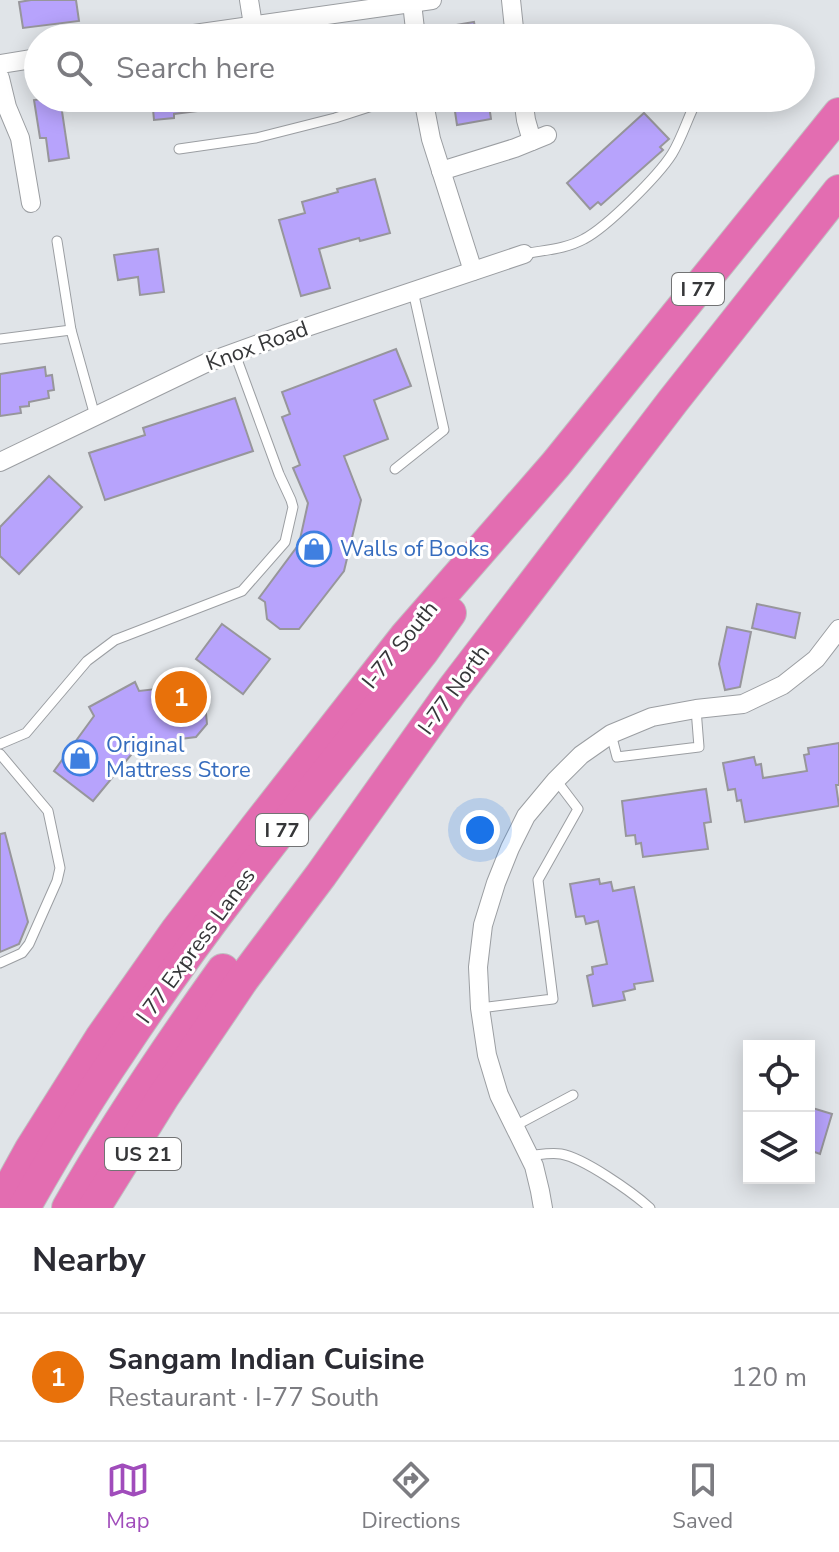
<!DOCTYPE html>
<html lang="en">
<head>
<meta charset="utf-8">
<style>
	:root { --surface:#fff; --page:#f2f2f3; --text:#2b2b33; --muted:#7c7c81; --line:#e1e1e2; --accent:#a04cbb }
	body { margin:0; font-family:"Nunito Sans",sans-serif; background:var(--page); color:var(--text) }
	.controls { position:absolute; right:24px; bottom:24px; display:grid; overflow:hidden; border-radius:0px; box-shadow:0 4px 20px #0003 }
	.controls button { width:72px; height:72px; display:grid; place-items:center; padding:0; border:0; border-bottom:2px solid var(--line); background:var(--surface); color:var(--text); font:40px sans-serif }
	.you { position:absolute; left:480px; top:830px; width:28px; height:28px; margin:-20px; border:6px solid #fff; border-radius:50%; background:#1a73e8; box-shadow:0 0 0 12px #1a73e833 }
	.badge { display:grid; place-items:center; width:52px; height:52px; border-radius:50%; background:var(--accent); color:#fff; font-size:26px; font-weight:700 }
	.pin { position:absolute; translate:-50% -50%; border:4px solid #fff; box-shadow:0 2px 8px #0006 }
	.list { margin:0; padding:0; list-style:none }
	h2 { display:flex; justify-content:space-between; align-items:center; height:104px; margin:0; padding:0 32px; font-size:34px }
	h2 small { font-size:26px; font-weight:400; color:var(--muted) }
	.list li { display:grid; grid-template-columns:52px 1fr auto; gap:24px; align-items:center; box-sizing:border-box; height:128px; padding:0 32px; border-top:2px solid var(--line) }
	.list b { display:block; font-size:30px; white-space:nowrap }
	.list p { margin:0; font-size:26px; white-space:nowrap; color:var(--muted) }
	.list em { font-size:26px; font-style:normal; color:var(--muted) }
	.icon { flex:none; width:44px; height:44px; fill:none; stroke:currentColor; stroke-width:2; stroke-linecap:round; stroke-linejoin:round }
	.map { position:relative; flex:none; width:839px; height:1208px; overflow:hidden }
	.search { position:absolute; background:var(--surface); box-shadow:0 4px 20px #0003; left:24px; right:24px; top:24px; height:88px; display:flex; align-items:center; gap:20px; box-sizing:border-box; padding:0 28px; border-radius:44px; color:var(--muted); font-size:30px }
	.sheet { height:232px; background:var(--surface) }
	nav { display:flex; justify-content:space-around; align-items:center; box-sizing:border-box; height:112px; border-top:2px solid var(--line); background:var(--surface); font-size:22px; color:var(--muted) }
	nav a { display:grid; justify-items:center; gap:4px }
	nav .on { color:var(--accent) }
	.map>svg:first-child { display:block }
</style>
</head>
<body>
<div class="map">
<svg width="839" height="1208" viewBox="0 0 839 1208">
	<rect width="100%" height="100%" fill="#e0e4e8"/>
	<!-- building -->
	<g fill="#b7a3fc" stroke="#97969b" stroke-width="2">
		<path d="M31 0H76L79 21 23 28 19 2Z"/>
		<path d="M474 22 477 38H428L427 30Z"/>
		<path d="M51 98H60L69 158 49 161 46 138H40L34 100Z"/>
		<path d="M152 98H229L230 107 174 114V118L154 120Z"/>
		<path d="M453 98H488L491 119 457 125Z"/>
		<path d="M644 113 669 139 660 147 663 150 601 205 598 202 590 209 567 183Z"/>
		<path d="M375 179 390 233 360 241 359 238 319 249 330 288 301 296 279 220 305 213 302 202 338 192 337 189Z"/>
		<path d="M158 249 164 292 140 295 138 277 118 280 114 255Z"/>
		<path d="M396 349 411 386 374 400 388 439 344 456 361 500 344 571 299 629H280L267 619 265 602 259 598 299 544 308 503 293 468 300 465 282 417 290 414 282 392Z"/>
		<path d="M45 367 46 376 52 375 54 390 48 391 49 398 29 402V406L20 407 21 413 0 416V374Z"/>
		<path d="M235 398 253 451 105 500 89 453 145 435 143 428Z"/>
		<path d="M49 476 82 507 19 574 0 556V527Z"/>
		<path d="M757 604 800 613 795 638 752 628Z"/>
		<path d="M222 624 270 659 243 694 196 659Z"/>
		<path d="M727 627 751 632 740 687 725 690 719 664Z"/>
		<path d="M135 682 139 691 192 685V694L205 703 207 724 196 737 140 744 93 801 54 771 94 716 89 707Z"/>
		<path d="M839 743V785H836L839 806 745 822 741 800 737 801 735 789 728 790 723 763 754 757 756 765 761 764 763 778 807 771 804 755 809 754 808 748Z"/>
		<path d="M706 789 711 822 704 823 708 849 643 857 641 843 636 844 635 835 626 836 622 801Z"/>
		<path d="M5 833 28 922 19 944 0 952V834Z"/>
		<path d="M599 879 600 884 611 882 613 891 634 887 653 981 634 984 635 989 623 992 625 1000 593 1006 587 976 593 974 592 967 607 964 598 921 586 924 584 916 576 917 570 884Z"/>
		<path d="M809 1107 832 1114 820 1154 809 1150Z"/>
	</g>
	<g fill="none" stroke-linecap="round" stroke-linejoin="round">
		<!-- lane casing -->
		<g stroke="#9b9ea2" stroke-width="11">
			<g id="lane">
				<path d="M179 149 256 138 335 118 397 98"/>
				<path d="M57 241 71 330 95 416"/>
				<path d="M524 254C544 250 566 249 584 239 607 227 658 176 672 154 683 136 688 116 698 98"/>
				<path d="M0 339 71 330"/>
				<path d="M395 469 444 430 413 291"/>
				<path d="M611 734 617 757 699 747 696 709"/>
				<path d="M0 744 26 733 87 661 115 640 242 591 285 542 293 507 291 500 279 474 235 354"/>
				<path d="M0 754 48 811 60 868 57 881 29 944 22 953 0 963"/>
				<path d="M480 1008 553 999 538 880 578 809 556 780"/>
				<path d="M513 1127 573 1095"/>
				<path d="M528 1156C539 1155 550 1152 561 1154 584 1158 632 1192 650 1208"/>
			</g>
		</g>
		<!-- street casing -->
		<g stroke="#9b9ea2" stroke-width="20">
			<g id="street">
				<path d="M249 0 253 25"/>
				<path d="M511 0 515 38"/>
				<path d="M412 3 416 38"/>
				<path d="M166 38 432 0"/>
				<path d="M0 64 38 58"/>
				<path d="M0 78 7 107 20 138 31 203"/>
				<path d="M423 98 431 139 473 271"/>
				<path d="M523 98 526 120 532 141"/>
				<path d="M441 171 515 148 547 135"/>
				<path d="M0 462 206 363 286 334 524 254"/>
				<path d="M543 1208 540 1191 534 1166 499 1095 487 1055 480 1008 478 967 483 925 496 883 510 848 526 816 556 780 581 755 611 734 652 717 696 709 743 704 783 685 816 659 839 629"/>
			</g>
		</g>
		<!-- highway casing -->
		<g stroke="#bfbfc0" stroke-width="34">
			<g id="highway">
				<path d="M0 1205 31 1149 101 1038 177 930 257 826 405 637 556 464 839 114"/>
				<path d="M24 1208C54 1155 85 1103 119 1053 211 913 319 783 423 651L450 613"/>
				<path d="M68 1208C115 1125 168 1047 223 970"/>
				<path d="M94 1208 163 1097 243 979 321 875 453 689 673 401 839 191"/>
			</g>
		</g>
		<!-- lane -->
		<use href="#lane" stroke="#fff" stroke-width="9"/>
		<!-- street -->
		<use href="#street" stroke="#fff" stroke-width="18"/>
		<!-- highway -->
		<use href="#highway" stroke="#e36db1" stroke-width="32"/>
	</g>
	<!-- icons -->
	<defs>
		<g id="shop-ring" transform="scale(1.8)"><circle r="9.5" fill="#fff" stroke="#3f7fe0" stroke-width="1.5"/><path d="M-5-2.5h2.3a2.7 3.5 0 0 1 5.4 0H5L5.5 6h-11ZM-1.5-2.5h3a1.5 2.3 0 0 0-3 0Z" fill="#3f7fe0"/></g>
	</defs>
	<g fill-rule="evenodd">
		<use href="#shop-ring" x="314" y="549"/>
		<use href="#shop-ring" x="80" y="758"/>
	</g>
	<g text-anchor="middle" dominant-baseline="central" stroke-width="6" stroke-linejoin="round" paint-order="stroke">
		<!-- shield labels -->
		<g fill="#fff" stroke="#727374" stroke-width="2">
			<rect x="672" y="273" width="52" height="32" rx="6"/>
			<rect x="256" y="814" width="52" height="32" rx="6"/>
			<rect x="105" y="1138" width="76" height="32" rx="6"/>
		</g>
		<g font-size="20" font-weight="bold" fill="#363739">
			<text x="698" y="289">I 77</text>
			<text x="282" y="830">I 77</text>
			<text x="143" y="1154">US 21</text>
		</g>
		<!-- street labels -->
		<g font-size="22" fill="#363739" stroke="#fff">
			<text transform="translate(257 346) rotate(-20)">Knox Road</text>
			<text transform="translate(400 645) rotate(-51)">I-77 South</text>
			<text transform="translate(454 690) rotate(-54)">I-77 North</text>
			<text transform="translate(196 946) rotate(-54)">I 77 Express Lanes</text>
		</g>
		<!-- shop labels -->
		<g font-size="22" fill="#366cbe" stroke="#fff" text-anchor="start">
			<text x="340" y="549">Walls of Books</text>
			<text x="106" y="745">Original<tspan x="106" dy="25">Mattress Store</tspan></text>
		</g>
	</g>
</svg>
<div class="controls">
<button><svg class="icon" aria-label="locate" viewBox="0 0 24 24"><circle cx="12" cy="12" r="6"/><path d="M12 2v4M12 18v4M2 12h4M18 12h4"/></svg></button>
<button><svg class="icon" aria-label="layers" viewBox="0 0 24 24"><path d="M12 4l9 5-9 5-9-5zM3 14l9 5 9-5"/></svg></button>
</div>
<div class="you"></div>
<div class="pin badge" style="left:181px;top:697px;background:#e8710a">1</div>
<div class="search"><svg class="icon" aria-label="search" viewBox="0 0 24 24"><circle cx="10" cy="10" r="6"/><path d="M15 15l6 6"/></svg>Search here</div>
</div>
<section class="sheet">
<h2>Nearby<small></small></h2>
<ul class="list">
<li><span class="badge" style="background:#e8710a">1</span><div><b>Sangam Indian Cuisine</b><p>Restaurant · I-77 South</p></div><em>120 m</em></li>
</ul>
</section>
<nav>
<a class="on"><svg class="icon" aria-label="map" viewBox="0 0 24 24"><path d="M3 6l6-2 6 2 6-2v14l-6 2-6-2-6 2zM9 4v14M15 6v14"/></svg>Map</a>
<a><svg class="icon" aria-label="directions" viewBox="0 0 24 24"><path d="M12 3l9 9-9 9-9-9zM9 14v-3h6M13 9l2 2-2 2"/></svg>Directions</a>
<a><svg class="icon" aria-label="saved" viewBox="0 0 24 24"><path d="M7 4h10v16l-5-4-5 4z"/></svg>Saved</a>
</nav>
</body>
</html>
